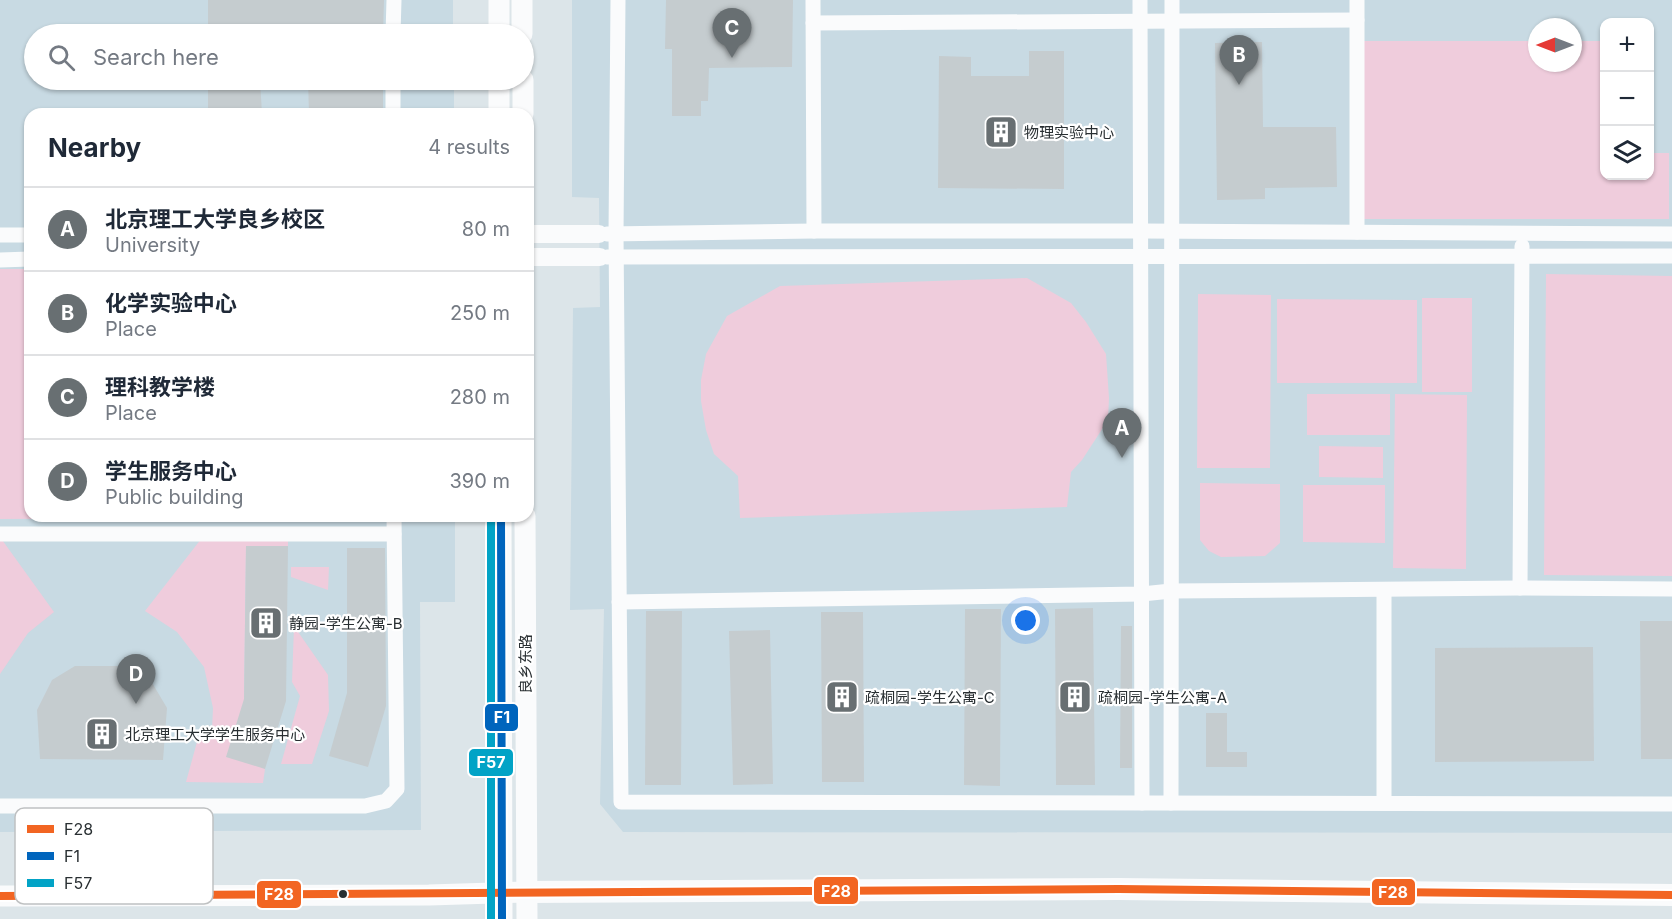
<!DOCTYPE html>
<html lang="en">
<head>
<meta charset="utf-8">
<style>
	:root { --surface:#fff; --page:#f2f2f3; --text:#1f2937; --muted:#747a83; --line:#e0e1e3; --accent:#686f72 }
	body { margin:0; font-family:Inter,"Noto Sans SC",sans-serif; background:var(--page); color:var(--text) }
	.controls { position:absolute; right:18px; top:18px; display:grid; overflow:hidden; border-radius:12px; box-shadow:0 2px 4px #0004 }
	.controls button { width:54px; height:54px; display:grid; place-items:center; padding:0; border:0; border-bottom:2px solid var(--line); background:var(--surface); color:var(--text); font:30px sans-serif }
	.compass { position:absolute; left:1528px; top:18px; width:54px; height:54px; border-radius:50%; background:var(--surface); box-shadow:0 2px 4px #0004; rotate:270deg }
	.you { position:absolute; left:1026px; top:621px; width:21px; height:21px; margin:-15px; border:4px solid #fff; border-radius:50%; background:#1a73e8; box-shadow:0 0 0 9px #1a73e833 }
	.badge { display:grid; place-items:center; width:39px; height:39px; border-radius:50%; background:var(--accent); color:#fff; font-size:20px; font-weight:700 }
	.pin { position:absolute; translate:-50% -50px; filter:drop-shadow(0 2px 3px #0008) }
	.pin::after { content:''; position:absolute; top:32px; width:21px; height:18px; background:inherit; clip-path:polygon(0 0,100% 0,50% 100%) }
	.list { margin:0; padding:0; list-style:none }
	h2 { display:flex; justify-content:space-between; align-items:center; height:78px; margin:0; padding:0 24px; font-size:26px }
	h2 small { font-size:20px; font-weight:400; color:var(--muted) }
	.list li { display:grid; grid-template-columns:39px 1fr auto; gap:18px; align-items:center; box-sizing:border-box; height:84px; padding:0 24px; border-top:2px solid var(--line) }
	.list b { display:block; font-size:22px; white-space:nowrap }
	.list p { margin:0; font-size:20px; white-space:nowrap; color:var(--muted) }
	.list em { font-size:20px; font-style:normal; color:var(--muted) }
	.icon { flex:none; width:33px; height:33px; fill:none; stroke:currentColor; stroke-width:2; stroke-linecap:round; stroke-linejoin:round }
	.map { position:relative; flex:none; width:1672px; height:919px; overflow:hidden }
	.search { position:absolute; background:var(--surface); box-shadow:0 2px 4px #0004; left:24px; top:24px; width:510px; height:66px; display:flex; align-items:center; gap:15px; box-sizing:border-box; padding:0 21px; border-radius:33px; color:var(--muted); font-size:22px }
	.panel { position:absolute; background:var(--surface); box-shadow:0 2px 4px #0004; left:24px; top:108px; width:510px; height:414px; border-radius:18px }
	.map>svg:first-child { display:block }
</style>
</head>
<body>
<div class="map">
<svg width="1672" height="919" viewBox="0 0 1672 919">
	<rect width="100%" height="100%" fill="#dce5e9"/>
	<!-- built -->
	<g fill="#c8dae3" fill-rule="evenodd">
		<path d="M0 0H453V34H34V80H454V114H30V516H455V602H420L421 830 0 832Z"/>
		<path d="M572 0H1672V833L623 832 600 804 604 609 570 610 573 308 600 307 599 198 572 197ZM1604 22H1650V176H1604ZM1537 27H1573V63H1537Z"/>
	</g>
	<!-- green -->
	<g fill="#efccdc">
		<path d="M1364 41H1537V63H1573V41H1604V176H1650V153H1669V219H1364Z"/>
		<path d="M0 269H30V516H207V518L0 519Z"/>
		<path d="M1546 274 1672 276V576L1544 575Z"/>
		<path d="M1027 278 1071 303 1086 322 1106 354 1109 398 1108 420 1082 460 1071 472 1067 507 740 518 738 476 714 454 706 430 701 401V380L706 354 727 316 780 286Z"/>
		<path d="M1198 294 1271 295 1270 468H1197Z"/>
		<rect x="1422" y="298" width="50" height="94"/>
		<path d="M1277 299 1417 300V383H1277Z"/>
		<rect x="1307" y="394" width="83" height="41"/>
		<path d="M1395 394 1467 395 1466 569 1393 568Z"/>
		<path d="M1319 446 1383 447V478L1319 477Z"/>
		<path d="M1200 483 1280 484V543L1265 556 1221 557 1209 551 1200 540Z"/>
		<path d="M1303 485H1385V543L1303 542Z"/>
		<path d="M205 534H288V546H246L244 699 265 769 263 783 186 782 200 731 212 730 213 708 204 667 177 632 145 611Z"/>
		<path d="M0 537 54 612 28 633 0 674Z"/>
		<path d="M291 567H329L328 590 291 577Z"/>
		<path d="M294 626 328 675 329 711 312 764H281L300 696 292 682Z"/>
	</g>
	<!-- building -->
	<g fill="#c5cccf">
		<path d="M208 0H384L383 34H208Z"/>
		<path d="M666 0H793L792 67 709 68 708 101H701V116H672V49H665Z"/>
		<path d="M1262 42 1263 127H1336L1337 187 1265 188V199L1217 200 1215 43Z"/>
		<path d="M1029 51H1064V189L938 188 939 56 971 57V76H1029Z"/>
		<path d="M208 80H260L262 114H208Z"/>
		<path d="M308 80H383V114H309Z"/>
		<path d="M246 546H288L286 701 265 769 226 757 244 699Z"/>
		<path d="M347 548H385L386 706 368 767 329 756 347 693Z"/>
		<path d="M1093 608 1095 785H1056L1055 609Z"/>
		<path d="M965 609H1001L1000 786 964 785Z"/>
		<path d="M646 611H682L681 785H645Z"/>
		<path d="M821 612H863L864 782H822Z"/>
		<path d="M1640 621H1672V759H1641Z"/>
		<path d="M1121 626H1132V768H1120Z"/>
		<path d="M770 630 773 784 733 785 729 631Z"/>
		<path d="M1593 647 1594 761 1435 762V648Z"/>
		<path d="M75 666H127L151 681 167 708 163 760 40 759 37 710 52 680Z"/>
		<path d="M1206 713H1227V752H1247V767H1206Z"/>
	</g>
	<g fill="none" stroke-linecap="round" stroke-linejoin="round">
		<!-- minor -->
		<g stroke="#fafbfc" stroke-width="15">
			<path d="M618 0 616 234 621 802 1672 804"/>
			<path d="M813 0 814 231"/>
			<path d="M1140 0 1142 803"/>
			<path d="M813 23 1357 20"/>
			<path d="M393 34 394 0"/>
			<path d="M393 114V80"/>
			<path d="M1357 232V0"/>
			<path d="M607 234 814 231H1142L1672 234"/>
			<path d="M0 235H30"/>
			<path d="M607 257 1672 256"/>
			<path d="M0 260 30 259"/>
			<path d="M0 534H394"/>
			<path d="M1520 588 1522 246"/>
			<path d="M619 602 1142 594 1171 591 1520 588 1672 589"/>
			<path d="M1171 803 1172 0"/>
			<path d="M1384 803V591"/>
			<path d="M0 806H365L386 801 397 789 394 516"/>
		</g>
		<!-- tertiary -->
		<g stroke="#fafbfc" stroke-width="18">
			<path d="M528 234H599"/>
			<path d="M528 257H600"/>
		</g>
		<!-- secondary -->
		<g stroke="#fafbfc" stroke-width="21">
			<path d="M499 0V34"/>
			<path d="M522 0V34"/>
			<path d="M499 80V114"/>
			<path d="M523 80V114"/>
			<path d="M501 516 502 919"/>
			<path d="M525 516 527 919"/>
			<path d="M0 896 429 895 526 892"/>
		</g>
		<!-- primary -->
		<path stroke="#fafbfc" stroke-width="22" d="M526 892 1119 889 1672 895"/>
		<!-- bus-1 casing -->
		<g stroke="#fff" stroke-width="12">
			<path id="bus-1" d="M0 896 1119 889 1672 895"/>
		</g>
		<!-- bus-2 casing -->
		<g stroke="#fff" stroke-width="12">
			<path id="bus-2" d="M501 516 502 919"/>
		</g>
		<!-- bus-3 casing -->
		<g stroke="#fff" stroke-width="12">
			<path id="bus-3" d="M491 516V919"/>
		</g>
		<!-- bus-1 -->
		<use href="#bus-1" stroke="#f26522" stroke-width="8"/>
		<!-- bus-2 -->
		<use href="#bus-2" stroke="#0065bd" stroke-width="8"/>
		<!-- bus-3 -->
		<use href="#bus-3" stroke="#02a3c6" stroke-width="8"/>
	</g>
	<!-- icons -->
	<defs>
		<g id="building-square" transform="scale(1.725)"><rect x="-9" y="-9" width="18" height="18" rx="4" fill="#686f72" stroke="#fff"/><path d="M-4-6H4V6H1V3H-1V6H-4ZM-2.5-4.3h1.7v1.8h-1.7ZM.8-4.3h1.7v1.8H.8ZM-2.5-1h1.7V.8h-1.7ZM.8-1h1.7V.8H.8Z" fill="#fff"/></g>
	</defs>
	<g fill-rule="evenodd">
		<use href="#building-square" x="1001" y="132"/>
		<use href="#building-square" x="266" y="623"/>
		<use href="#building-square" x="842" y="697"/>
		<use href="#building-square" x="1075" y="697"/>
		<use href="#building-square" x="102" y="734"/>
	</g>
	<!-- markers -->
	<circle fill="#292f32" stroke="#fff" stroke-width="2" cx="343" cy="894" r="5"/>
	<g text-anchor="middle" dominant-baseline="central" stroke-width="4.5" stroke-linejoin="round" paint-order="stroke">
		<!-- poi labels -->
		<g font-size="15" fill="#292f32" stroke="#fff" text-anchor="start">
			<text x="1024" y="132">物理实验中心</text>
			<text x="289" y="623">静园-学生公寓-B</text>
			<text x="865" y="697">疏桐园-学生公寓-C</text>
			<text x="1098" y="697">疏桐园-学生公寓-A</text>
			<text x="125" y="734">北京理工大学学生服务中心</text>
		</g>
		<!-- street labels -->
		<g font-size="15" fill="#292f32" stroke="#fff">
			<text transform="translate(525 664) rotate(-90)">良乡东路</text>
		</g>
	</g>
	<!-- legend -->
	<rect x="15" y="808" width="198" height="96" rx="9" fill="#fff" stroke="#bfc1c2" stroke-width="1.5"/>
	<rect x="27" y="825" width="27" height="8" fill="#f26522"/>
	<rect x="27" y="852" width="27" height="8" fill="#0065bd"/>
	<rect x="27" y="879" width="27" height="8" fill="#02a3c6"/>
	<g font-size="16" fill="#292f32">
		<text x="64" y="835">F28</text>
		<text x="64" y="862">F1</text>
		<text x="64" y="889">F57</text>
	</g>
	<g stroke="#fff" stroke-width="2">
		<rect x="484" y="703" width="35" height="29" rx="6" fill="#0065bd"/>
		<rect x="468" y="748" width="46" height="29" rx="6" fill="#02a3c6"/>
		<rect x="813" y="876" width="46" height="29" rx="6" fill="#f26522"/>
		<rect x="1371" y="878" width="45" height="28" rx="6" fill="#f26522"/>
		<rect x="256" y="880" width="46" height="29" rx="6" fill="#f26522"/>
	</g>
	<g font-size="16" text-anchor="middle" font-weight="bold" fill="#fff">
		<text x="502" y="723">F1</text>
		<text x="491" y="768">F57</text>
		<text x="836" y="897">F28</text>
		<text x="1393" y="898">F28</text>
		<text x="279" y="900">F28</text>
	</g>
</svg>
<div class="controls">
<button>+</button>
<button>−</button>
<button><svg class="icon" aria-label="layers" viewBox="0 0 24 24"><path d="M12 4l9 5-9 5-9-5zM3 14l9 5 9-5"/></svg></button>
</div>
<svg class="compass" viewBox="-18 -18 36 36"><path d="M0-13l5 13h-10z" fill="#e53935"/><path d="M0 13l5-13h-10z" fill="#747a83"/></svg>
<div class="you"></div>
<div class="pin badge" style="left:1122px;top:458px">A</div>
<div class="pin badge" style="left:1239px;top:85px">B</div>
<div class="pin badge" style="left:732px;top:58px">C</div>
<div class="pin badge" style="left:136px;top:704px">D</div>
<div class="search"><svg class="icon" aria-label="search" viewBox="0 0 24 24"><circle cx="10" cy="10" r="6"/><path d="M15 15l6 6"/></svg>Search here</div>
<section class="panel">
<h2>Nearby<small>4 results</small></h2>
<ul class="list">
<li><span class="badge">A</span><div><b>北京理工大学良乡校区</b><p>University</p></div><em>80 m</em></li>
<li><span class="badge">B</span><div><b>化学实验中心</b><p>Place</p></div><em>250 m</em></li>
<li><span class="badge">C</span><div><b>理科教学楼</b><p>Place</p></div><em>280 m</em></li>
<li><span class="badge">D</span><div><b>学生服务中心</b><p>Public building</p></div><em>390 m</em></li>
</ul>
</section>
</div>
</body>
</html>
